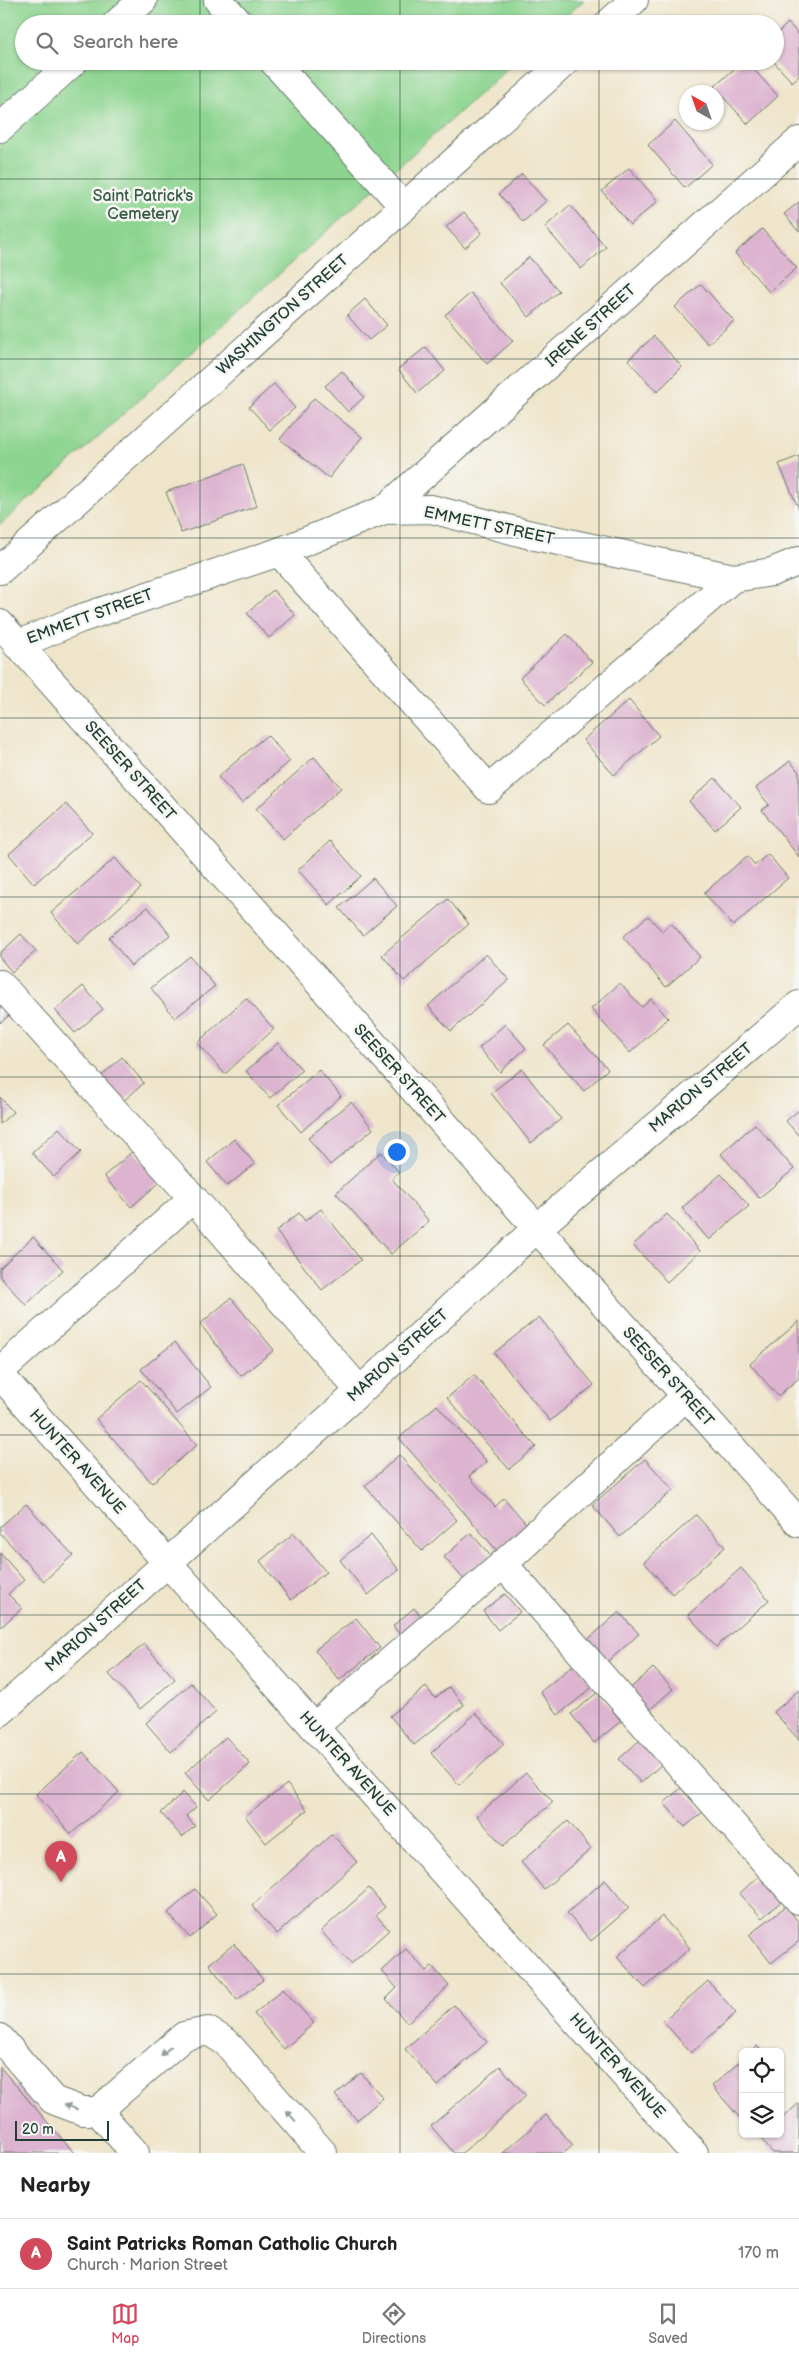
<!DOCTYPE html>
<html lang="en">
<head>
<meta charset="utf-8">
<style>
	:root { --surface:#fff; --page:#f6f6f6; --text:#222; --muted:#767676; --line:#e0e0e0; --accent:#d1495b }
	body { margin:0; font-family:"Balsamiq Sans",sans-serif; background:var(--page); color:var(--text) }
	.controls { position:absolute; right:15px; bottom:15px; display:grid; overflow:hidden; border-radius:8px; box-shadow:0 1px 4px #0004 }
	.controls button { width:45px; height:45px; display:grid; place-items:center; padding:0; border:0; border-bottom:1px solid var(--line); background:var(--surface); color:var(--text); font:25px sans-serif }
	.compass { position:absolute; left:679px; top:85px; width:45px; height:45px; border-radius:50%; background:var(--surface); box-shadow:0 1px 4px #0004; rotate:320deg }
	.scale { position:absolute; left:15px; bottom:12px; width:94px; box-sizing:border-box; padding-left:5px; border:2px solid #1f3d34; border-top:0; font-size:14px; line-height:18px; white-space:nowrap; color:#1f3d34; -webkit-text-stroke:4px #f6f6f2; paint-order:stroke }
	.you { position:absolute; left:396px; top:1151px; width:18px; height:18px; margin:-12px; border:4px solid #fff; border-radius:50%; background:#1a73e8; box-shadow:0 0 0 8px #1a73e833 }
	.badge { display:grid; place-items:center; width:32px; height:32px; border-radius:50%; background:var(--accent); color:#fff; font-size:16px; font-weight:700 }
	.pin { position:absolute; translate:-50% -41px; filter:drop-shadow(0 1px 2px #0008) }
	.pin::after { content:''; position:absolute; top:26px; width:18px; height:15px; background:inherit; clip-path:polygon(0 0,100% 0,50% 100%) }
	.list { margin:0; padding:0; list-style:none }
	h2 { display:flex; justify-content:space-between; align-items:center; height:65px; margin:0; padding:0 20px; font-size:21px }
	h2 small { font-size:16px; font-weight:400; color:var(--muted) }
	.list li { display:grid; grid-template-columns:32px 1fr auto; gap:15px; align-items:center; box-sizing:border-box; height:70px; padding:0 20px; border-top:1px solid var(--line) }
	.list b { display:block; font-size:19px; white-space:nowrap }
	.list p { margin:0; font-size:16px; white-space:nowrap; color:var(--muted) }
	.list em { font-size:16px; font-style:normal; color:var(--muted) }
	.icon { flex:none; width:28px; height:28px; fill:none; stroke:currentColor; stroke-width:2; stroke-linecap:round; stroke-linejoin:round }
	.map { position:relative; flex:none; width:799px; height:2153px; overflow:hidden }
	.search { position:absolute; background:var(--surface); box-shadow:0 1px 4px #0004; left:15px; right:15px; top:15px; height:55px; display:flex; align-items:center; gap:12px; box-sizing:border-box; padding:0 18px; border-radius:28px; color:var(--muted); font-size:19px }
	.sheet { height:135px; background:var(--surface) }
	nav { display:flex; justify-content:space-around; align-items:center; box-sizing:border-box; height:70px; border-top:1px solid var(--line); background:var(--surface); font-size:14px; color:var(--muted) }
	nav a { display:grid; justify-items:center; gap:2px }
	nav .on { color:var(--accent) }
	.map>svg:first-child { display:block }
</style>
</head>
<body>
<div class="map">
<svg width="799" height="2153" viewBox="0 0 799 2153">
	<rect width="100%" height="100%" fill="#f6f6f2"/>
	<filter id="ink" filterUnits="userSpaceOnUse"><feTurbulence type="fractalNoise" baseFrequency=".02" numOctaves="2"/><feDisplacementMap in="SourceGraphic" scale="10" xChannelSelector="R" yChannelSelector="G"/><feConvolveMatrix kernelMatrix="1 2 1 2 8 2 1 2 1" color-interpolation-filters="sRGB"/></filter>
	<filter id="wash" filterUnits="userSpaceOnUse"><feTurbulence type="fractalNoise" baseFrequency=".0096" numOctaves="4" result="noise"/><feDisplacementMap in="SourceGraphic" scale="20" xChannelSelector="R" yChannelSelector="G"/><feGaussianBlur stdDeviation="1.12" result="paint"/><feColorMatrix in="noise" values="0 0 0 0 0 0 0 0 0 0 0 0 0 0 0 0 0 1.4 0 .05"/><feComposite in="paint" operator="in"/></filter>
	<g filter="url(#wash)">
		<rect width="100%" height="100%" fill="#efe5cb"/>
		<!-- green -->
		<path fill="#8cd48f" stroke="#568862" d="M0 0H584L557 24H24V61H516L0 525Z"/>
		<g id="blocks">
			<!-- building -->
			<g fill="#ddb4d0">
				<path d="M788 23 799 35V76L792 82 773 61H775V36Z"/>
				<path d="M743 61H746L778 96 748 124 714 87Z"/>
				<path d="M675 121 712 164 685 188 648 145Z"/>
				<path d="M629 168 658 201 630 225 602 191Z"/>
				<path d="M522 174 546 201 523 222 499 194Z"/>
				<path d="M799 202V232L784 214Z"/>
				<path d="M570 205 606 247 581 269 545 227Z"/>
				<path d="M464 212 482 233 465 248 446 227Z"/>
				<path d="M762 229 797 268 769 292 735 253Z"/>
				<path d="M529 257 559 291 529 317 500 283Z"/>
				<path d="M701 284 734 321 708 344 675 307Z"/>
				<path d="M471 293 513 341 487 364 445 315Z"/>
				<path d="M365 299 387 325 369 340 347 315Z"/>
				<path d="M654 336 682 367 657 392 628 360Z"/>
				<path d="M426 347 445 371 417 393 398 369Z"/>
				<path d="M342 371 364 397 348 412 325 386Z"/>
				<path d="M274 384 295 408 270 430 249 407Z"/>
				<path d="M314 398 362 437 329 478 280 439Z"/>
				<path d="M799 456V509L779 464Z"/>
				<path d="M243 464 257 506 181 533 166 492Z"/>
				<path d="M273 590 295 615 269 638 247 613Z"/>
				<path d="M567 634 592 662 545 705 520 678Z"/>
				<path d="M629 700 659 736 614 775 583 740Z"/>
				<path d="M267 735 290 761 242 803 218 777Z"/>
				<path d="M314 757 341 788 283 839 256 809Z"/>
				<path d="M790 761 799 772V857L762 810 769 805 756 788Z"/>
				<path d="M715 778 741 807 715 830 689 801Z"/>
				<path d="M66 804 92 833 34 884 9 854Z"/>
				<path d="M330 841 361 876 329 905 298 870Z"/>
				<path d="M768 854 788 878 733 926 704 893 747 856 755 865Z"/>
				<path d="M115 858 141 888 78 944 51 913Z"/>
				<path d="M373 878 397 906 363 935 339 908Z"/>
				<path d="M448 899 469 924 404 981 382 955Z"/>
				<path d="M148 907 170 935 131 966 109 937Z"/>
				<path d="M648 916 662 931 671 923 700 957 666 987 623 937Z"/>
				<path d="M21 934 36 951 12 972 0 958V953Z"/>
				<path d="M486 954 509 980 451 1031 428 1006Z"/>
				<path d="M190 956 215 986 175 1018 151 988Z"/>
				<path d="M620 983 642 1007 651 999 668 1018 630 1053 591 1009Z"/>
				<path d="M83 986 103 1009 75 1033 55 1010Z"/>
				<path d="M0 995 14 1011 0 1023Z"/>
				<path d="M246 998 274 1029 225 1074 197 1043Z"/>
				<path d="M505 1024 526 1048 500 1072 479 1048Z"/>
				<path d="M568 1025 608 1069 584 1091 544 1045Z"/>
				<path d="M278 1043 302 1070 270 1098 246 1071Z"/>
				<path d="M122 1057 144 1083 120 1104 98 1079Z"/>
				<path d="M522 1069 561 1119 531 1143 491 1093Z"/>
				<path d="M319 1070 341 1096 301 1132 278 1105Z"/>
				<path d="M0 1097 13 1112 0 1124Z"/>
				<path d="M351 1102 373 1129 330 1165 308 1138Z"/>
				<path d="M799 1110V1136L786 1121Z"/>
				<path d="M755 1124 794 1169 759 1198 721 1154Z"/>
				<path d="M59 1128 81 1152 54 1177 32 1153Z"/>
				<path d="M234 1139 255 1164 227 1186 207 1162Z"/>
				<path d="M133 1151 160 1182 131 1207 104 1176Z"/>
				<path d="M381 1152 399 1172 392 1179 429 1221 391 1254 336 1193Z"/>
				<path d="M721 1174 749 1206 709 1240 682 1208Z"/>
				<path d="M321 1209 361 1260 322 1290 276 1231 299 1213 305 1221Z"/>
				<path d="M667 1214 700 1251 667 1282 633 1245Z"/>
				<path d="M33 1237 63 1270 26 1305 0 1277V1268Z"/>
				<path d="M231 1298 274 1350 241 1376 200 1324Z"/>
				<path d="M539 1317 594 1385 550 1421 494 1353Z"/>
				<path d="M799 1321V1378L778 1396 750 1364Z"/>
				<path d="M175 1342 211 1387 177 1414 141 1369Z"/>
				<path d="M474 1375 536 1447 509 1469 447 1398Z"/>
				<path d="M141 1380 197 1445 152 1483 96 1419Z"/>
				<path d="M437 1405 487 1462 469 1476 495 1507 504 1498 530 1528 500 1554 399 1438Z"/>
				<path d="M399 1455 457 1520 422 1551 365 1486Z"/>
				<path d="M645 1459 673 1490 620 1537 592 1505Z"/>
				<path d="M26 1504 73 1555 44 1581 0 1533V1527Z"/>
				<path d="M696 1515 725 1547 672 1594 644 1562Z"/>
				<path d="M294 1533 326 1572 291 1600 260 1561Z"/>
				<path d="M471 1533 494 1560 467 1583 444 1557Z"/>
				<path d="M371 1535 399 1570 368 1595 340 1560Z"/>
				<path d="M0 1553 24 1580 8 1594 22 1608 0 1628Z"/>
				<path d="M741 1568 769 1600 716 1647 688 1615Z"/>
				<path d="M505 1594 520 1612 498 1630 483 1611Z"/>
				<path d="M414 1608 432 1629 410 1647 393 1626Z"/>
				<path d="M619 1612 639 1634 604 1665 584 1643Z"/>
				<path d="M356 1618 380 1648 339 1680 315 1650Z"/>
				<path d="M144 1644 175 1679 140 1709 109 1674Z"/>
				<path d="M576 1663 594 1686 558 1715 540 1692Z"/>
				<path d="M653 1668 673 1689 644 1715 624 1694Z"/>
				<path d="M191 1683 216 1712 171 1752 146 1723Z"/>
				<path d="M426 1687 435 1698 449 1687 464 1705 414 1745 390 1716Z"/>
				<path d="M799 1690V1740L774 1712Z"/>
				<path d="M598 1692 621 1721 594 1743 571 1714Z"/>
				<path d="M476 1713 504 1744 459 1785 431 1753Z"/>
				<path d="M226 1737 250 1764 209 1800 185 1773Z"/>
				<path d="M641 1739 663 1763 641 1783 619 1759Z"/>
				<path d="M83 1752 119 1792 71 1834 36 1794Z"/>
				<path d="M526 1773 553 1802 503 1846 477 1816Z"/>
				<path d="M287 1784 307 1810 266 1843 245 1816Z"/>
				<path d="M681 1788 703 1812 685 1827 664 1803Z"/>
				<path d="M183 1792 196 1807 186 1816 195 1826 182 1837 161 1813Z"/>
				<path d="M568 1821 591 1849 544 1889 521 1862Z"/>
				<path d="M332 1834 357 1862 277 1934 252 1906Z"/>
				<path d="M762 1873 784 1899 762 1918 739 1894Z"/>
				<path d="M605 1880 629 1908 591 1941 567 1913Z"/>
				<path d="M369 1888 385 1907 376 1915 389 1930 351 1964 321 1931Z"/>
				<path d="M195 1889 217 1914 190 1938 168 1913Z"/>
				<path d="M786 1906 799 1923V1941L771 1963 749 1935Z"/>
				<path d="M662 1916 690 1948 645 1988 617 1957Z"/>
				<path d="M234 1944 263 1980 237 2000 209 1964Z"/>
				<path d="M406 1949 426 1971 432 1966 449 1986 407 2023 386 1999 397 1988 382 1971Z"/>
				<path d="M708 1981 736 2013 691 2053 663 2021Z"/>
				<path d="M283 1989 314 2023 284 2049 254 2014Z"/>
				<path d="M454 2005 487 2042 438 2086 405 2049Z"/>
				<path d="M757 2046 762 2052H751Z"/>
				<path d="M743 2059V2116L740 2118 712 2086Z"/>
				<path d="M500 2066 526 2096 462 2153H454L431 2126Z"/>
				<path d="M0 2067 74 2153H0Z"/>
				<path d="M361 2073 383 2098 357 2120 335 2095Z"/>
				<path d="M799 2103V2153H773L760 2138 764 2134H780V2120Z"/>
				<path d="M546 2115 573 2145 564 2153H503Z"/>
			</g>
		</g>
	</g>
	<g filter="url(#ink)">
		<use href="#blocks" fill-opacity="0" stroke="#687869" stroke-width="1"/>
		<g fill="none" stroke-linecap="round" stroke-linejoin="round">
			<!-- minor casing -->
			<g stroke="#687869" stroke-width="30">
				<g id="minor">
					<path d="M218 0 240 24"/>
					<path d="M116 24 143 0"/>
					<path d="M608 24 634 0"/>
					<path d="M273 61 404 207"/>
					<path d="M0 128 74 61"/>
					<path d="M384 510 799 141"/>
					<path d="M279 552 489 789 733 578"/>
					<path d="M0 570 566 61"/>
					<path d="M0 624 799 1523"/>
					<path d="M17 645 79 619 279 552 384 510 431 509 531 535 733 578 772 572 799 561"/>
					<path d="M0 984 193 1198 360 1391"/>
					<path d="M0 1371 193 1198"/>
					<path d="M0 1375 694 2153"/>
					<path d="M685 1397 503 1564 799 1900"/>
					<path d="M0 1712 360 1391 536 1229 799 1005"/>
					<path d="M314 1727 503 1564"/>
					<path d="M0 2038 53 2100 82 2111H98L135 2153"/>
					<path d="M98 2111 184 2036 208 2031 226 2042 323 2153"/>
				</g>
			</g>
			<!-- minor -->
			<use href="#minor" stroke="#fff" stroke-width="28"/>
		</g>
		<!-- one-way arrows -->
		<defs><path id="oneway-solid" d="M-6-.8H1V-3.2L6.5 0L1 3.2V.8H-6Z" transform="scale(1.25)"/></defs>
		<g fill="#8f9e9a">
			<use href="#oneway-solid" transform="translate(166 2051) rotate(138)"/>
			<use href="#oneway-solid" transform="translate(71 2107) rotate(-160)"/>
			<use href="#oneway-solid" transform="translate(291 2116) rotate(-131)"/>
		</g>
	</g>
	<!-- grid -->
	<path fill="none" stroke="#1f3d34" stroke-width="1" stroke-opacity="0.55" d="M200 0V24M400 0V24M599 0V24M200 61V2153M400 61V2153M599 61V2153M0 179H799M0 359H799M0 538H799M0 718H799M0 897H799M0 1077H799M0 1256H799M0 1435H799M0 1615H799M0 1794H799M0 1974H799"/>
	<g text-anchor="middle" dominant-baseline="central" stroke-width="5" stroke-linejoin="round" paint-order="stroke">
		<!-- park labels -->
		<g font-size="16" fill="#355b46" stroke="#f6f6f2">
			<text x="143" y="196">Saint Patrick's<tspan x="143" dy="18">Cemetery</tspan></text>
		</g>
		<!-- street labels -->
		<g font-size="16" fill="#1f3d34" stroke="#f6f6f2">
			<text transform="translate(283 315) rotate(-42)">WASHINGTON STREET</text>
			<text transform="translate(591 326) rotate(-42)">IRENE STREET</text>
			<text transform="translate(489 526) rotate(12)">EMMETT STREET</text>
			<text transform="translate(90 617) rotate(-20)">EMMETT STREET</text>
			<text transform="translate(130 771) rotate(48)">SEESER STREET</text>
			<text transform="translate(399 1074) rotate(48)">SEESER STREET</text>
			<text transform="translate(701 1088) rotate(-40)">MARION STREET</text>
			<text transform="translate(398 1356) rotate(-42)">MARION STREET</text>
			<text transform="translate(668 1377) rotate(48)">SEESER STREET</text>
			<text transform="translate(77 1462) rotate(48)">HUNTER AVENUE</text>
			<text transform="translate(96 1626) rotate(-42)">MARION STREET</text>
			<text transform="translate(347 1764) rotate(48)">HUNTER AVENUE</text>
			<text transform="translate(617 2066) rotate(48)">HUNTER AVENUE</text>
		</g>
	</g>
</svg>
<div class="controls">
<button><svg class="icon" aria-label="locate" viewBox="0 0 24 24"><circle cx="12" cy="12" r="6"/><path d="M12 2v4M12 18v4M2 12h4M18 12h4"/></svg></button>
<button><svg class="icon" aria-label="layers" viewBox="0 0 24 24"><path d="M12 4l9 5-9 5-9-5zM3 14l9 5 9-5"/></svg></button>
</div>
<svg class="compass" viewBox="-18 -18 36 36"><path d="M0-13l5 13h-10z" fill="#e53935"/><path d="M0 13l5-13h-10z" fill="#767676"/></svg>
<div class="scale">20 m</div>
<div class="you"></div>
<div class="pin badge" style="left:61px;top:1882px">A</div>
<div class="search"><svg class="icon" aria-label="search" viewBox="0 0 24 24"><circle cx="10" cy="10" r="6"/><path d="M15 15l6 6"/></svg>Search here</div>
</div>
<section class="sheet">
<h2>Nearby<small></small></h2>
<ul class="list">
<li><span class="badge">A</span><div><b>Saint Patricks Roman Catholic Church</b><p>Church · Marion Street</p></div><em>170 m</em></li>
</ul>
</section>
<nav>
<a class="on"><svg class="icon" aria-label="map" viewBox="0 0 24 24"><path d="M3 6l6-2 6 2 6-2v14l-6 2-6-2-6 2zM9 4v14M15 6v14"/></svg>Map</a>
<a><svg class="icon" aria-label="directions" viewBox="0 0 24 24"><path d="M12 3l9 9-9 9-9-9zM9 14v-3h6M13 9l2 2-2 2"/></svg>Directions</a>
<a><svg class="icon" aria-label="saved" viewBox="0 0 24 24"><path d="M7 4h10v16l-5-4-5 4z"/></svg>Saved</a>
</nav>
</body>
</html>
